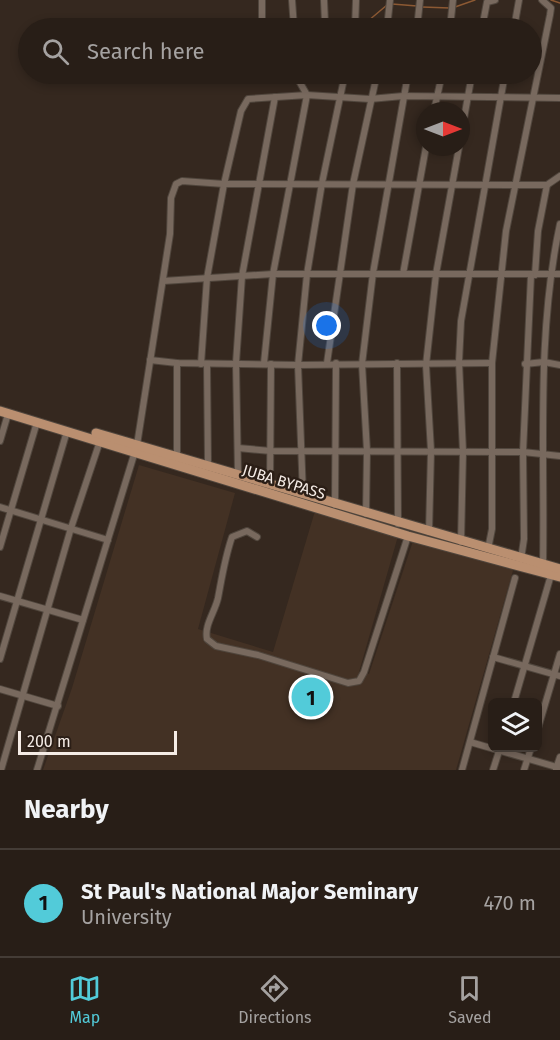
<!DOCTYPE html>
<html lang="en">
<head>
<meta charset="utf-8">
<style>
	:root { --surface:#281e17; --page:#302720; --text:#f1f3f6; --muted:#a5a2a1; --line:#443c36; --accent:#52cbd9 }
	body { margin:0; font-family:"Fira Sans",sans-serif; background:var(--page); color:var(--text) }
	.controls { position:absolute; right:18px; bottom:18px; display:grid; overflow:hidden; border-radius:9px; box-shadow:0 3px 9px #0003 }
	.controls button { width:54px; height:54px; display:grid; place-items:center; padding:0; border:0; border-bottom:2px solid var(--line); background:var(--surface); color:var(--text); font:30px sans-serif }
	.compass { position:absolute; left:416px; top:102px; width:54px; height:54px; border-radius:50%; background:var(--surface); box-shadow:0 3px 9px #0003; rotate:90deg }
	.scale { position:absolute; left:18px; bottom:15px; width:159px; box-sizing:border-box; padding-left:6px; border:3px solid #f5ece6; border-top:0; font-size:16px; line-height:21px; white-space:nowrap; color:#f5ece6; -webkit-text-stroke:4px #2b1e16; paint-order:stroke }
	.you { position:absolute; left:327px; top:326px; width:21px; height:21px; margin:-15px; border:4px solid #fff; border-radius:50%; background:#1a73e8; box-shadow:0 0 0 9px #1a73e833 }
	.badge { display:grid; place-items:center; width:39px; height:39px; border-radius:50%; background:var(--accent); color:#111; font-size:20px; font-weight:700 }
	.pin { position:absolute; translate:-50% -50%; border:3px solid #fff; box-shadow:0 2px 6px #0006 }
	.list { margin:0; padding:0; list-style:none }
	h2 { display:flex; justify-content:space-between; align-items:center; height:78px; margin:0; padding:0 24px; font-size:26px }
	h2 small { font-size:20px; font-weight:400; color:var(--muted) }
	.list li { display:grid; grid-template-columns:39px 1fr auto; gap:18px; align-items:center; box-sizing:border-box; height:108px; padding:0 24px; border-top:2px solid var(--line) }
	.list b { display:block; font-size:22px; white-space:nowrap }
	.list p { margin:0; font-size:20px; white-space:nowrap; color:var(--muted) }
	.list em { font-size:20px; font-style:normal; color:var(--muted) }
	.icon { flex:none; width:33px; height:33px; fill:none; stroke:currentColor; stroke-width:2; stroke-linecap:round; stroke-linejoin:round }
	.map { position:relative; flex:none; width:560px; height:770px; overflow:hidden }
	.search { position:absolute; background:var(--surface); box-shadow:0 3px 9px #0003; left:18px; right:18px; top:18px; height:66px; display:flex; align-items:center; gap:15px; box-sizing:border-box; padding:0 21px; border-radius:33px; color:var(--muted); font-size:22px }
	.sheet { height:186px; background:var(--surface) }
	nav { display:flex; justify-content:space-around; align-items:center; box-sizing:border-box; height:84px; border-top:2px solid var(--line); background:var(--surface); font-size:16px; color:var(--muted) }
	nav a { display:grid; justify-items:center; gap:3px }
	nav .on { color:var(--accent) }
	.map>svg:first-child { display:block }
</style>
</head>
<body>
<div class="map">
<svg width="560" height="770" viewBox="0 0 560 770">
	<rect width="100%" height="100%" fill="#35281f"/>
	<!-- built -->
	<path fill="#433124" d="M139 465 235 493 198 629 273 652 315 511 398 536 359 672 369 674 413 541 514 567 456 770H43L72 688Z"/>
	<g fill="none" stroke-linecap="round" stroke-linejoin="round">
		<!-- stream -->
		<g stroke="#8c5933" stroke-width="1.5">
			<path d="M551 0 560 3"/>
			<path d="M392 4 417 6"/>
			<path d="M422 7 450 8"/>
			<path d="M455 7 475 0"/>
			<path d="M327 23 352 24"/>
			<path d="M357 23 368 21 387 5"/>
		</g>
		<!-- minor casing -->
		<g stroke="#50463d" stroke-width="8">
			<g id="minor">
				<path d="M262 0V28"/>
				<path d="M292 0 294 28"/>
				<path d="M324 0 325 23"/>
				<path d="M355 28 356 0"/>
				<path d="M387 28 390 0"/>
				<path d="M417 28 420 0"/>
				<path d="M450 28 453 0"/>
				<path d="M482 28 487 2 495 0"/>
				<path d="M514 28 519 0"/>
				<path d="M434 111 442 74"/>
				<path d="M461 135 472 74"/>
				<path d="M403 274 426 147"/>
				<path d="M535 275 538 231 547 185"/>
				<path d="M163 281 273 274H560"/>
				<path d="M150 360 177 363 298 365 492 363"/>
				<path d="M177 363V457"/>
				<path d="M264 363 273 274 307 95 295 74"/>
				<path d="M327 363 353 184 377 74"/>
				<path d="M397 363 398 524"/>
				<path d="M201 364 207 278 224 184 241 111 248 99 307 95 370 99 403 96 560 98"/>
				<path d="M207 364 208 466"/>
				<path d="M525 364 544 362 560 365"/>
				<path d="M0 441 8 414"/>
				<path d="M238 448 271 451 523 452 560 456"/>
				<path d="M238 475 236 363 242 276 275 97"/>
				<path d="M270 485 271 364"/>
				<path d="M303 495 298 365 307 274 322 183 345 74"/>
				<path d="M335 505 336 363"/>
				<path d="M0 507 108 540"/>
				<path d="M366 514 367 451 362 364 373 273 408 74"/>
				<path d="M429 532 431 451 426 365 436 274 459 147"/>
				<path d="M257 537 247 531 232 537C225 557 222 577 218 598 215 612 204 625 207 639L216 646 258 655 348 683 359 681 364 672 408 536"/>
				<path d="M461 542 463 452 459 362 461 321 505 74"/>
				<path d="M0 547 37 422"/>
				<path d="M488 549 492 529V363L506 231 550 15 551 8 542 0"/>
				<path d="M521 559 524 539 523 452 531 275"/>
				<path d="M543 565C545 452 536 335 560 224"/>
				<path d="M0 596 83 620"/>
				<path d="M493 657 560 676"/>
				<path d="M0 659 67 431"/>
				<path d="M0 689 58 706"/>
				<path d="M514 702 551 575"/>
				<path d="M538 728 560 654"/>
				<path d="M470 742 560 768"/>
				<path d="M556 769 560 757"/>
				<path d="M1 770 71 528 100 441"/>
				<path d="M37 770 137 445 170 234 171 198 176 184 182 181 224 184 534 185H547L560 176"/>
				<path d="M462 770 515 578"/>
				<path d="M493 770 500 748"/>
				<path d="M524 770 531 748"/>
			</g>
		</g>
		<!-- primary casing -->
		<g stroke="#50463d" stroke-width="11">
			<g id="primary">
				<path d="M0 411 408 536 560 577"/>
				<path d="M96 433 560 569"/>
			</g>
		</g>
		<!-- minor -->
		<use href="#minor" stroke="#78695e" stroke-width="6"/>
		<!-- primary -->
		<use href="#primary" stroke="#ba8f70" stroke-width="9"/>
	</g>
	<g text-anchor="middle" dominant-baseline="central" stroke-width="5" stroke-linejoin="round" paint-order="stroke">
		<!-- street labels -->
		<g font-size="15" fill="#f5ece6" stroke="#2b1e16">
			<text transform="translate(284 482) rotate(17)">JUBA BYPASS</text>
		</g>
	</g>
</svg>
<div class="controls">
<button><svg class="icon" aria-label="layers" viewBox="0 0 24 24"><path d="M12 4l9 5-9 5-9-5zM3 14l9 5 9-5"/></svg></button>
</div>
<svg class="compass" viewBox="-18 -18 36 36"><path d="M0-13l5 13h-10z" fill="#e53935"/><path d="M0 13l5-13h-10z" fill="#a5a2a1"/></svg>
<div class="scale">200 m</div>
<div class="you"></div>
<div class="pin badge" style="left:311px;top:697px">1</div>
<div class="search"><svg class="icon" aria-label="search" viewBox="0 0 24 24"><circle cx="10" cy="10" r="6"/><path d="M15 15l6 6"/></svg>Search here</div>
</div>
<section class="sheet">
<h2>Nearby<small></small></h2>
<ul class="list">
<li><span class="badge">1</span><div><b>St Paul's National Major Seminary</b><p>University</p></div><em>470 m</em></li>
</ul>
</section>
<nav>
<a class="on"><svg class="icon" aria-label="map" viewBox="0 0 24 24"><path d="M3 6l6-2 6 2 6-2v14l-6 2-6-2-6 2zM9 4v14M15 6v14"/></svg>Map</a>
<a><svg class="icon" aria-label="directions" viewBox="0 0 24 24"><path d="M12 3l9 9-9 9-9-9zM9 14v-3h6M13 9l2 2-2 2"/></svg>Directions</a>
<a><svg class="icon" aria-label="saved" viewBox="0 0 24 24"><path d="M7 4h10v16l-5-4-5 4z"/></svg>Saved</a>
</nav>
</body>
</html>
